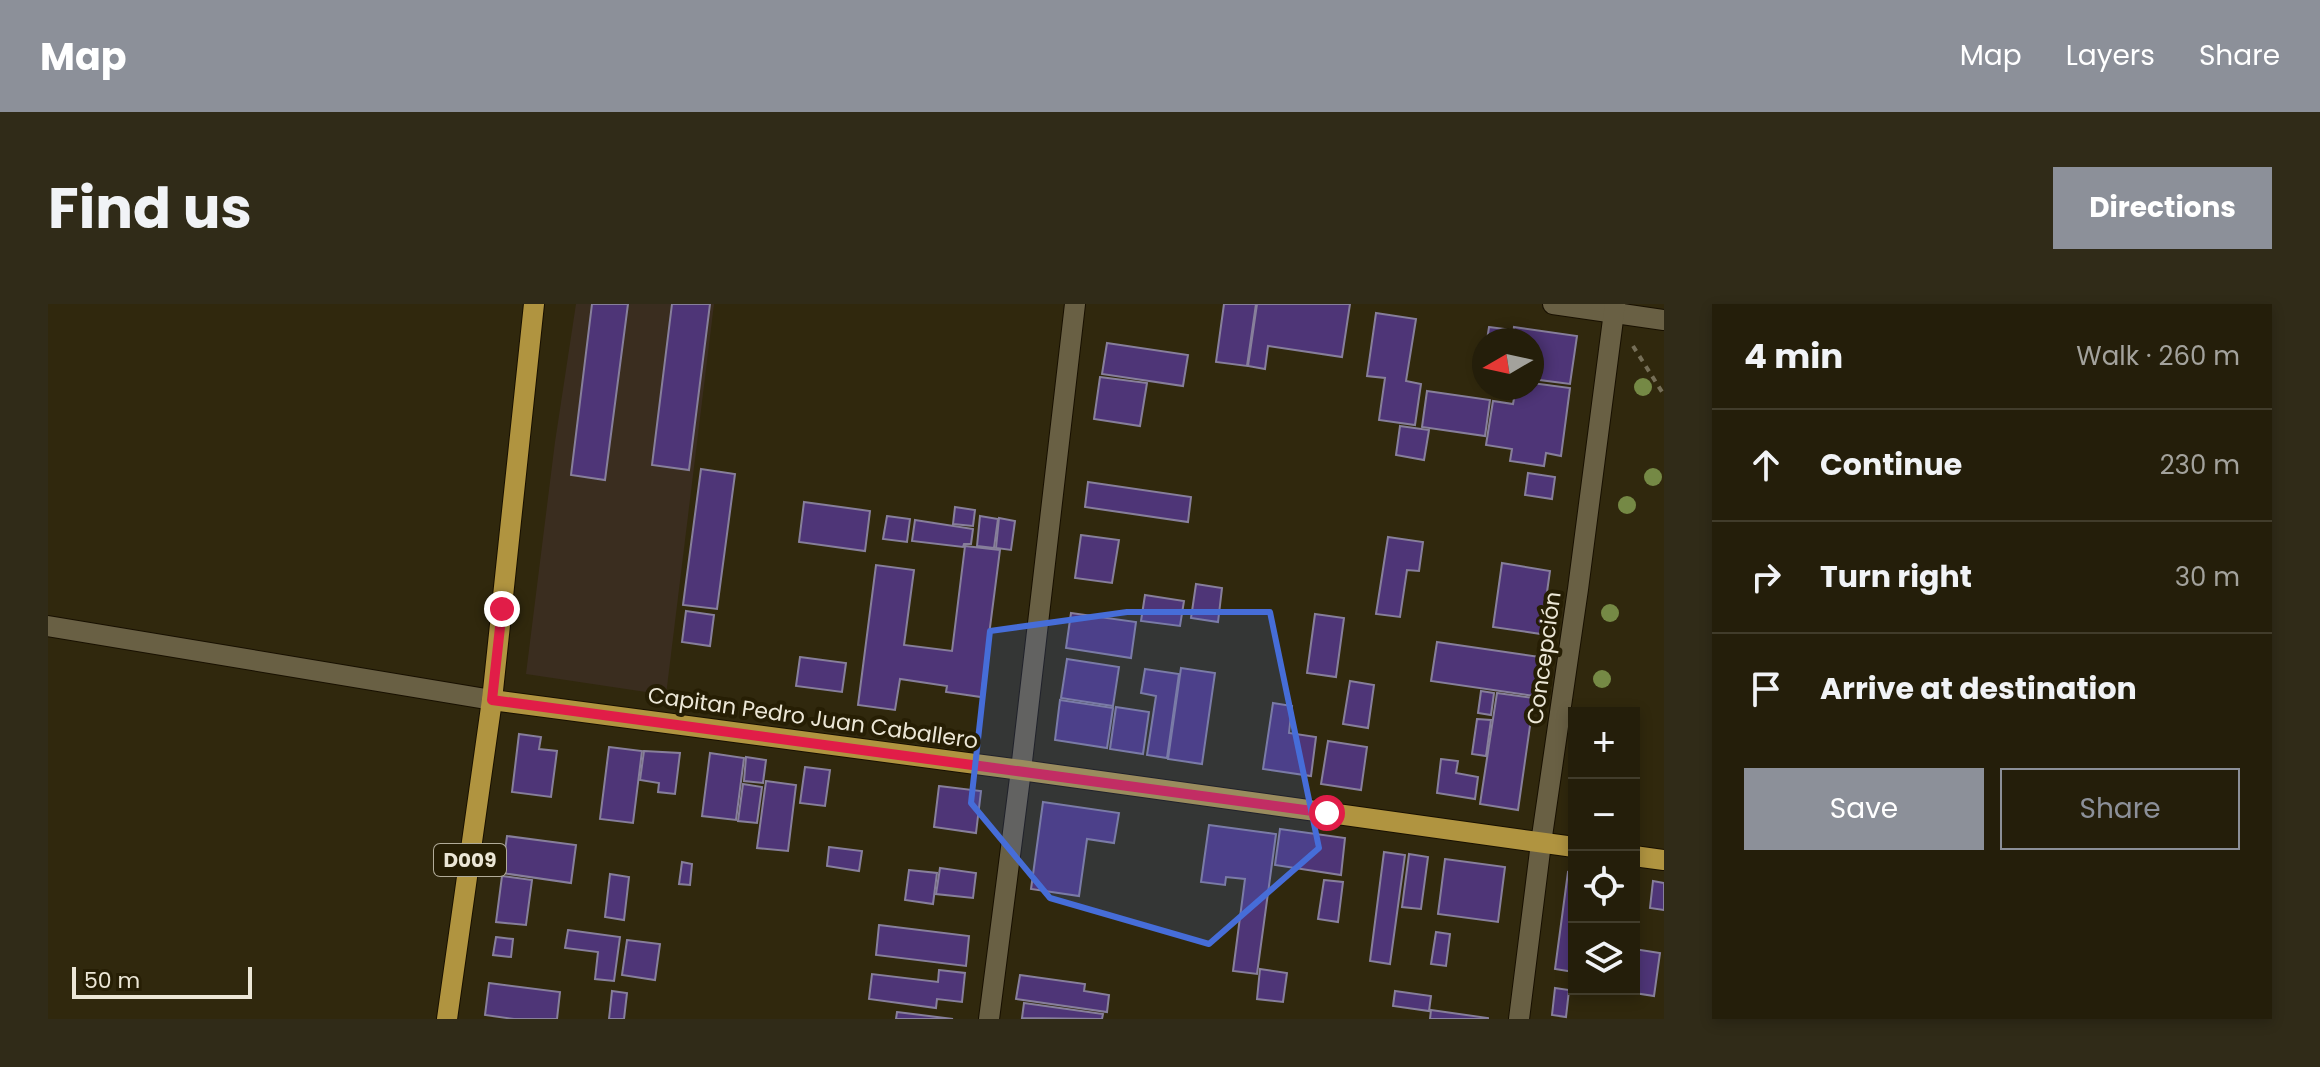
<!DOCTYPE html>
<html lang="en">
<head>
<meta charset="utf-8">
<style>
	:root { --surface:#241e0a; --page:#302b18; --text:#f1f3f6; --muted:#a3a29c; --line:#413c2b; --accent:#8c9099 }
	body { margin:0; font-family:Poppins,sans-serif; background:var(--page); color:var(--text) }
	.controls { position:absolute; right:24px; bottom:24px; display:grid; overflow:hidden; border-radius:0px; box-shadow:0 4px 12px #0003 }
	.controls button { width:72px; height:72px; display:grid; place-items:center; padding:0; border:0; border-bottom:2px solid var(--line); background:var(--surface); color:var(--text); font:40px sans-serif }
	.compass { position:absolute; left:1424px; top:24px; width:72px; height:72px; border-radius:50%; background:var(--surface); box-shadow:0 4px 12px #0003; rotate:261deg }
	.scale { position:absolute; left:24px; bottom:20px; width:180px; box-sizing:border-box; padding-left:8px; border:4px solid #ece7d7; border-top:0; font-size:22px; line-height:28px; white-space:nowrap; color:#ece7d7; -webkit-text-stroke:6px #261e04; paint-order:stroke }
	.stop { position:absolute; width:24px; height:24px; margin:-18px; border:6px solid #e11d48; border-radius:50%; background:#fff }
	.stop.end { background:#e11d48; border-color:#fff; box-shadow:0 2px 8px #0008 }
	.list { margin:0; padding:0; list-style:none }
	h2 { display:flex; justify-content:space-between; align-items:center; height:104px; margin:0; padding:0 32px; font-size:34px }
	h2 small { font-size:26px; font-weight:400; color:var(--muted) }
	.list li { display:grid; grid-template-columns:52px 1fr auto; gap:24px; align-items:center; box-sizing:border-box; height:112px; padding:0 32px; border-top:2px solid var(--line) }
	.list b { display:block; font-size:30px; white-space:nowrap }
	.list em { font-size:26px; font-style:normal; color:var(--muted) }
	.actions { display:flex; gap:16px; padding:24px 32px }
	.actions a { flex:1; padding:18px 0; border:2px solid var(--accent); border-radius:0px; text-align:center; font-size:28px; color:var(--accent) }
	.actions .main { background:var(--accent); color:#fff }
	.icon { flex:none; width:44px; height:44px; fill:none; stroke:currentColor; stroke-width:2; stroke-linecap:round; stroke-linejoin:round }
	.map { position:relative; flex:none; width:1616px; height:715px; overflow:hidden; border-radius:0px }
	header { display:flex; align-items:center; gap:48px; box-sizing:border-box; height:112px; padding:0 40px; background:var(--accent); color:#fff }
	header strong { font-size:38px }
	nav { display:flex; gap:44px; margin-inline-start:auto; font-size:28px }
	.intro { display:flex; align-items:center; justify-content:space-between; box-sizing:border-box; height:192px; padding:0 48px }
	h1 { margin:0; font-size:56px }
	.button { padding:20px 36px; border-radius:0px; background:var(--accent); color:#fff; font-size:28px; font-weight:700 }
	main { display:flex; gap:48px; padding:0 48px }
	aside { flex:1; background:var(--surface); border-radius:0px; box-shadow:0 4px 12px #0003 }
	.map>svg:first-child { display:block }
</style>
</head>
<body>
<header>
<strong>Map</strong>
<nav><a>Map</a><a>Layers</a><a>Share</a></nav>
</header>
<div class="intro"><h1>Find us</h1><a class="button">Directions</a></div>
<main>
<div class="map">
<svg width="1616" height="715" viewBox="0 0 1616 715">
	<rect width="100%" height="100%" fill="#30280d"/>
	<!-- education -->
	<path fill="#3a2d1f" d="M528 0H666L618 391 478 370 507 138Z"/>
	<!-- building -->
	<g fill="#4e3577" stroke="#877f9b" stroke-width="2">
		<path d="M544 0H580L557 176 523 171Z"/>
		<path d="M624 0H662L641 166 604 161Z"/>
		<path d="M1176 0H1208L1199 62 1168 58Z"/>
		<path d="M1209 0H1302L1294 53 1220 42 1217 65 1200 62Z"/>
		<path d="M1328 9 1368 15 1358 77 1373 80 1367 121 1331 116 1337 74 1319 72Z"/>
		<path d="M1441 23 1465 26 1463 36H1439Z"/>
		<path d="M1466 23 1529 32 1522 80 1484 75V36H1464Z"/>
		<path d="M1059 39 1140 51 1135 82 1054 70Z"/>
		<path d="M1052 73 1099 79 1092 122 1046 115Z"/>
		<path d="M1484 79 1522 84 1513 152 1498 149 1496 162 1462 157 1464 145 1438 141 1445 97 1465 100 1468 84H1484Z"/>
		<path d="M1379 87 1442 96 1437 132 1374 123Z"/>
		<path d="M1352 122 1381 126 1376 156 1348 151Z"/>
		<path d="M653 165 687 170 669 305 635 301Z"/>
		<path d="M1480 169 1507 173 1504 195 1477 191Z"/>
		<path d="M1040 178 1143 193 1140 218 1037 203Z"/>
		<path d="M756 198 822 207 817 247 751 238Z"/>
		<path d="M907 203 927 206 925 222 905 220Z"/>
		<path d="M839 212 862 215 859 238 835 235Z"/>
		<path d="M932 212 950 215 946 244 929 242Z"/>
		<path d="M951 214 967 217 963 246 948 244Z"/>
		<path d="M867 216 925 225 923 240H916L915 243 864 237Z"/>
		<path d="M1033 231 1071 236 1064 279 1027 274Z"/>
		<path d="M1340 233 1375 238 1371 267 1359 266 1352 313 1328 310Z"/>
		<path d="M917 242 952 246 933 393 898 388 899 382 852 375 847 406 810 401 828 261 866 266 856 341 904 347Z"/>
		<path d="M1454 259 1502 267 1493 330 1445 323Z"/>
		<path d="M1148 280 1174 284 1170 318 1143 314Z"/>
		<path d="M1097 291 1136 297 1132 322 1093 317Z"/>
		<path d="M638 307 666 311 662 342 634 338Z"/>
		<path d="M1023 309 1088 318 1083 354 1018 344Z"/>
		<path d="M1267 310 1296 314 1288 373 1259 369Z"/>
		<path d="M1389 338 1492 353 1486 392 1383 377Z"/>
		<path d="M752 353 798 359 794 388 748 382Z"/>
		<path d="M1019 355 1071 363 1065 402 1013 394Z"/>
		<path d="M1133 364 1167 369 1154 460 1120 455Z"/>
		<path d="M1097 365 1131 370 1119 454 1099 451 1108 392 1093 389Z"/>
		<path d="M1302 377 1326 381 1320 424 1295 420Z"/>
		<path d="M1433 387 1446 389 1443 411 1430 409Z"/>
		<path d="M1449 389 1486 394 1470 506 1432 500Z"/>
		<path d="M1012 396 1065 404 1059 444 1007 436Z"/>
		<path d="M1225 399 1244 402 1241 429 1268 433 1263 472 1215 465Z"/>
		<path d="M1068 403 1101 408 1095 450 1062 445Z"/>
		<path d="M1429 415 1443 416 1438 452 1424 450Z"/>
		<path d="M471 430 493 433 491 445 509 447 503 493 464 488Z"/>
		<path d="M1280 437 1319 443 1313 486 1273 480Z"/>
		<path d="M561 443 594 447 585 519 552 515Z"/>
		<path d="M596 447 632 449 627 490 610 488 611 479 592 476Z"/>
		<path d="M662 449 696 454 688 516 654 512Z"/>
		<path d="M698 453 718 456 715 479 696 477Z"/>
		<path d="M1393 455 1410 457 1408 469 1430 473 1427 495 1389 489Z"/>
		<path d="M757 463 782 466 777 502 752 499Z"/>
		<path d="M718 477 748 481 740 547 709 544Z"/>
		<path d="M695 480 714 483 709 519 690 517Z"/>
		<path d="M891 482 933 487 928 529 886 523Z"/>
		<path d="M995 498 1071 509 1066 539 1039 535 1031 592 983 585Z"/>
		<path d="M1161 521 1228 530 1209 670 1185 667 1197 575 1178 573 1177 581 1153 578Z"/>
		<path d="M1232 525 1297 534 1293 571 1227 561Z"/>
		<path d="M459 532 528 541 523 579 454 569Z"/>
		<path d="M781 543 814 547 811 567 779 562Z"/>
		<path d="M1336 548 1357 551 1342 660 1322 657Z"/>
		<path d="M1361 550 1380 553 1373 605 1354 603Z"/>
		<path d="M1397 555 1457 563 1450 618 1390 610Z"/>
		<path d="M634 558 644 560 642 581 631 580Z"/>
		<path d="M892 564 928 569 925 594 888 590Z"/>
		<path d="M861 566 889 569 885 600 857 596Z"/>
		<path d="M1520 568 1526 569V668L1507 665Z"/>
		<path d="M562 570 581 573 576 616 557 613Z"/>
		<path d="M454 572 484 576 478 621 448 618Z"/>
		<path d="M1276 576 1295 578 1290 618 1270 615Z"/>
		<path d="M1605 577 1616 579V606L1602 604Z"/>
		<path d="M831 621 921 632 918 662 828 651Z"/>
		<path d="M520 626 572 633 566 677 547 675 550 648 517 644Z"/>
		<path d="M1388 628 1402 630 1398 662 1383 660Z"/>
		<path d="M448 633 465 635 463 653 445 651Z"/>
		<path d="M579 636 612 640 607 676 574 671Z"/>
		<path d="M1586 645 1612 649 1606 692 1561 685H1586Z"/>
		<path d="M1212 665 1239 669 1235 698 1209 695Z"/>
		<path d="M891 666 917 669 914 698 889 695 888 704 821 695 824 670 890 678Z"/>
		<path d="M972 671 1037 680 1036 687 1061 691 1059 708 968 695Z"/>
		<path d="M441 679 512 688 509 715H466L437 711Z"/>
		<path d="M1507 684 1521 686 1518 713 1504 711Z"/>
		<path d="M564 687 579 689 576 715H561Z"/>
		<path d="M1347 687 1383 692 1381 707 1345 702Z"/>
		<path d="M976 699 1055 710 1054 715 974 714Z"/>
		<path d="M1383 706 1440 714V715H1382Z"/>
		<path d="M849 708 905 715H848Z"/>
	</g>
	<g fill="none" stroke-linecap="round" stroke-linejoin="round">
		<!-- minor casing -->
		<g stroke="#181000" stroke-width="22">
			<g id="minor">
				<path d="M1505 0 1616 16"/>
				<path d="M0 322 444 396"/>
				<path d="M941 715 973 466 1027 0"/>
				<path d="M1471 715 1493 539 1530 285 1567 0"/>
			</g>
		</g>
		<!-- major casing -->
		<g stroke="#181000" stroke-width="22">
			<g id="major">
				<path d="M444 396 973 466 1526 543"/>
				<path d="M1586 552 1616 556"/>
				<path d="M399 715 444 396 486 0"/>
			</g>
		</g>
		<!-- path -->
		<path stroke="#756e57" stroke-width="4" stroke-dasharray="6 6" stroke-linecap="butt" d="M1585 42 1616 91"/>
		<!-- minor -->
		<use href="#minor" stroke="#696044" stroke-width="20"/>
		<!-- major -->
		<use href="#major" stroke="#b09440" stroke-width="20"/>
	</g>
	<!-- trees -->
	<g fill="#758945">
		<circle cx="1595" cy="83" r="9"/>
		<circle cx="1605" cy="173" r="9"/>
		<circle cx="1579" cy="201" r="9"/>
		<circle cx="1562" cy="309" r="9"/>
		<circle cx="1554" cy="375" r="9"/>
	</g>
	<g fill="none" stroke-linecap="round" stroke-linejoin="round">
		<!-- route -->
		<path stroke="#e11d48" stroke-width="10" d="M454 305 444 396 1279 509"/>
	</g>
	<!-- marked area -->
	<path fill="#466dd8" fill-opacity="0.2" stroke="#466dd8" stroke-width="6" stroke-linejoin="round" d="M1079 308H1222L1271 544 1161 640 1002 594 923 499 942 327Z"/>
	<g text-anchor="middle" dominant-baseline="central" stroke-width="8" stroke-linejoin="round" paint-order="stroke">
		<!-- shield labels -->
		<rect fill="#261e04" stroke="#b1ab98" stroke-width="2" x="386" y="540" width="72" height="32" rx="6"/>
		<g font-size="20" font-weight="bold" fill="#ece7d7">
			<text x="422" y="556">D009</text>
		</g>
		<!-- street labels -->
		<g font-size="22" fill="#ece7d7" stroke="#261e04">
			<text transform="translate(1496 354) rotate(-82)">Concepción</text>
			<text transform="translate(765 414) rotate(8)">Capitan Pedro Juan Caballero</text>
		</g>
	</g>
</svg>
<div class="controls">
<button>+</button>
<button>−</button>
<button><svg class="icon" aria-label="locate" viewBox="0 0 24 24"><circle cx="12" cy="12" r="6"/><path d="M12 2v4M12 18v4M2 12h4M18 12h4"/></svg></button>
<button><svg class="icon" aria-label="layers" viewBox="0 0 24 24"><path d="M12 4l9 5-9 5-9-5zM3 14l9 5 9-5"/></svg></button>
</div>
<svg class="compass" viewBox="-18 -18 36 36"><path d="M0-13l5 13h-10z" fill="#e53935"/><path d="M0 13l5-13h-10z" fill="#a3a29c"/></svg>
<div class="scale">50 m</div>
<div class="stop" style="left:1279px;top:509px"></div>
<div class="stop end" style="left:454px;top:305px"></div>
</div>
<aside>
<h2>4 min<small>Walk · 260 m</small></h2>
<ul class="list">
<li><svg class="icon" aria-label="ahead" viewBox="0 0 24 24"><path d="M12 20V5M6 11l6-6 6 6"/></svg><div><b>Continue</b></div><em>230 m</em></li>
<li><svg class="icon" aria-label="right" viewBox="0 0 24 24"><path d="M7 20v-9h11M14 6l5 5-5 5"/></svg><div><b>Turn right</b></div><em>30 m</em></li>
<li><svg class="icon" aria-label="arrive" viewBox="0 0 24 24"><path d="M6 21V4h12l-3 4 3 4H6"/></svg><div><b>Arrive at destination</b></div></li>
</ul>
<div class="actions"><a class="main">Save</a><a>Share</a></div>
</aside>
</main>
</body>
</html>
